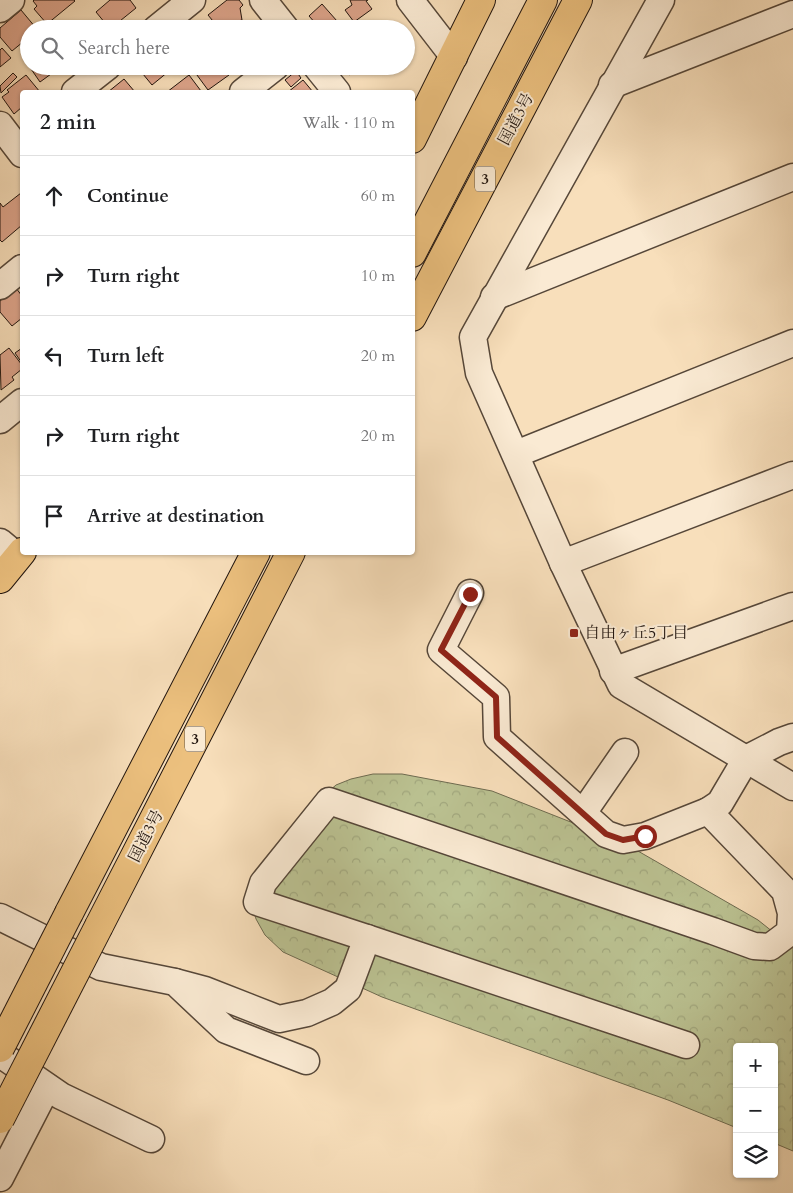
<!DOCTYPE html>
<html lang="en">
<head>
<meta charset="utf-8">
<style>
	:root { --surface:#fff; --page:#f6f6f6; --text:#202124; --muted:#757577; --line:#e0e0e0 }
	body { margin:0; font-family:Cardo,"Noto Serif JP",serif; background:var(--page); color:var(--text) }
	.controls { position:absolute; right:15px; bottom:15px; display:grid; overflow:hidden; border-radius:5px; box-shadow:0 1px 4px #0004 }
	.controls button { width:45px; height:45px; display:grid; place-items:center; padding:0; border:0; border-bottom:1px solid var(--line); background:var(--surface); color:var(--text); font:25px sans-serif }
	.stop { position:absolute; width:15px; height:15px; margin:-11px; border:4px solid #8f2418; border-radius:50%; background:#fff }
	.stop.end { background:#8f2418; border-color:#fff; box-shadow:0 1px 5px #0008 }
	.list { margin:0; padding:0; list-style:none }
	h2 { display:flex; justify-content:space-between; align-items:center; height:65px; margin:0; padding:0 20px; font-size:21px }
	h2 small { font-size:16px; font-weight:400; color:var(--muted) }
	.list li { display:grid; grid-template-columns:32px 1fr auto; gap:15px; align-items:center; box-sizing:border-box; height:80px; padding:0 20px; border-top:1px solid var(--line) }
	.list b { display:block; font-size:19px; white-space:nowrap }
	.list em { font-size:16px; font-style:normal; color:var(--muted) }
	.icon { flex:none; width:28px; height:28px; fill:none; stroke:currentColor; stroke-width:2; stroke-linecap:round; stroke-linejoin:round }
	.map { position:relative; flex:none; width:793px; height:1193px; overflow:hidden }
	.search { position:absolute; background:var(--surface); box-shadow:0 1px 4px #0004; left:20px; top:20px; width:395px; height:55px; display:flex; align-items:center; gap:12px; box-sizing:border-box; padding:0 18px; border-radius:28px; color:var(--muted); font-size:19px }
	.panel { position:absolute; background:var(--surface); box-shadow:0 1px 4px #0004; left:20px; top:90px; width:395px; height:465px; border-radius:5px }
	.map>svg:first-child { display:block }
</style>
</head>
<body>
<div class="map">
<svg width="793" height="1193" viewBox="0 0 793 1193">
	<defs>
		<pattern id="forest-crowns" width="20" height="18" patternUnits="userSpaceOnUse" patternTransform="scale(1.25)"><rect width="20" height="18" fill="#bbc292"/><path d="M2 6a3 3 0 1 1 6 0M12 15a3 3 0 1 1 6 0" fill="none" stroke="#a0a67d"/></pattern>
	</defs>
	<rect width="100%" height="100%" fill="#f8dfbb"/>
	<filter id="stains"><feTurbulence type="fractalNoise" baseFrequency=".004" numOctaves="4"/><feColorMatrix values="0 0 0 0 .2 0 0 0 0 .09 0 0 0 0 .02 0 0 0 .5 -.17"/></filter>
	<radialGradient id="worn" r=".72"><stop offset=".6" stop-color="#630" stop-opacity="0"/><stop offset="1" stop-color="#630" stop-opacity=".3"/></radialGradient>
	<!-- forest -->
	<path fill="url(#forest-crowns)" stroke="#6e6b50" d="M373 774H402L492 791 624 843 758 920 793 948V1151L774 1143V1047H737V1128L668 1100 382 997 283 952 265 935 256 919 251 899 313 805 336 785 351 779Z"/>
	<!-- building -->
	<g fill="#dea58c" stroke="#20140e">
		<path d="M34 0H74L75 1 47 24 34 9 37 6 33 1Z"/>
		<path d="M110 0H130L136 8 110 29 96 12Z"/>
		<path d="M227 0H239L243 5 240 8 242 20 217 26 208 15Z"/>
		<path d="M350 0H368L366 1 372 9 354 22 345 10 352 5Z"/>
		<path d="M322 4 337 21 329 29H314L313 28 317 25 309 16Z"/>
		<path d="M21 10 36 28 29 29V37L12 51 0 37V28Z"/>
		<path d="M2 48 11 58 0 67V50Z"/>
		<path d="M29 66H62L40 82Z"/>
		<path d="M140 66H174V67L152 85 138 68Z"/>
		<path d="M201 66H229L225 70 229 75 208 90 194 71Z"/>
		<path d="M342 66H361L349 75Z"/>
		<path d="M296 71 301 78 291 87 285 80Z"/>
		<path d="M13 73 17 77 1 93 0 86Z"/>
		<path d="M26 75 40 92H22V107L14 114 2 97 9 92 7 90Z"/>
		<path d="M189 75 201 91 199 92H167Z"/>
		<path d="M124 79 135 92H108Z"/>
		<path d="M303 80 313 92H288Z"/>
		<path d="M21 193 22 225 2 242 0 240V203L3 207Z"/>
		<path d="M16 288 22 296V318L12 326 0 312V301Z"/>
		<path d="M9 348 22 365V369L12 377 14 380 1 390 0 355Z"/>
		<path d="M22 348V363L15 353Z"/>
	</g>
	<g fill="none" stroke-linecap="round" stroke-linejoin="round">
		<!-- minor casing -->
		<g stroke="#564739" stroke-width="29">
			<g id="minor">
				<path d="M263 0 286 29"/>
				<path d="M410 0 454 57"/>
				<path d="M661 0 473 337 479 373 563 563 621 685 793 787"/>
				<path d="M0 9 11 0"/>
				<path d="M156 29 192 0"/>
				<path d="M316 66 337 92"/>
				<path d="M612 85 793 14"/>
				<path d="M75 92 108 66"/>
				<path d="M243 92 276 66"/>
				<path d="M0 125 22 154"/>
				<path d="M0 286 22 268"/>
				<path d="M494 297 793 177"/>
				<path d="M0 420 22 402"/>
				<path d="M516 454 793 343"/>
				<path d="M0 542 18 557"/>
				<path d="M563 563 793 475"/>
				<path d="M470 593 441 650 496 697 497 737 606 834 623 840 645 836 708 811 720 803 746 759 779 742 793 737"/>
				<path d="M613 671 793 606"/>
				<path d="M583 813 625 752"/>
				<path d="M0 917 101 967 175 982 226 1030 306 1061"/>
				<path d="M367 938 686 1045"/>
				<path d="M175 982 205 990 279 1019 307 1013 332 1002 348 989 367 938 257 902 263 883 329 801 713 931 754 946 770 947 790 932 791 913 785 891 708 811"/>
				<path d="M0 1054 61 1096 151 1139"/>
				<path d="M0 1178 47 1087"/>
			</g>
		</g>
		<!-- major casing -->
		<g stroke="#20140e" stroke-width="30">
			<g id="major">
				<path d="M412 139 481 0"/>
				<path d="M0 579 22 552"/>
			</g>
		</g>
		<!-- highway casing -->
		<g stroke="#20140e" stroke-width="30">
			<g id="highway">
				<path d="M412 253 543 0"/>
				<path d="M412 317 578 0"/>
				<path d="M69 913 256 552"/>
				<path d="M99 926 291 552"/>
			</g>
		</g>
		<!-- minor -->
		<use href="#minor" stroke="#faead3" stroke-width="26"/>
		<!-- major -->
		<use href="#major" stroke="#ecc07e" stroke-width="28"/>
		<!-- highway -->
		<use href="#highway" stroke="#ecc07e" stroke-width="28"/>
		<!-- highway-bridge casing -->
		<g stroke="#20140e" stroke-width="30" stroke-linecap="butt">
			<g id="highway-bridge">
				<path d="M0 1048 69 913"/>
				<path d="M0 1119 99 926"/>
			</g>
		</g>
		<!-- highway-bridge -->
		<use href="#highway-bridge" stroke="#ecc07e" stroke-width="28"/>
	</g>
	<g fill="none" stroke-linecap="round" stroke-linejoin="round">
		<!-- route -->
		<path stroke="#8f2418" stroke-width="6" d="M470 594 441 650 496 697 497 737 606 834 623 840 645 836"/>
	</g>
	<!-- markers -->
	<rect fill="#8f2418" stroke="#faead3" stroke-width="2" x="569" y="628" width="10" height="10" rx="2.5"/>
	<g text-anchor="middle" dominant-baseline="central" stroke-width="4" stroke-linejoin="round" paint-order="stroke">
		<!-- shield labels -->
		<g fill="#faead3" stroke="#615449" stroke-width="1">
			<rect x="475" y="166.5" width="20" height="25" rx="4"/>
			<rect x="185" y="726.5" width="20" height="25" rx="4"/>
		</g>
		<g font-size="15" font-weight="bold" fill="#20140e">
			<text x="485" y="179">3</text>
			<text x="195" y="739">3</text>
		</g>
		<!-- street labels -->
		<g font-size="16" fill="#20140e" stroke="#faead3">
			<text transform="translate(516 119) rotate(-62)">国道3号</text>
			<text transform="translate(146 836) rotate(-63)">国道3号</text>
		</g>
		<!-- poi labels -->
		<g font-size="16" fill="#20140e" stroke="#faead3" text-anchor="start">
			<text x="584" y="633">自由ヶ丘5丁目</text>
		</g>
	</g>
	<rect width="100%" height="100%" filter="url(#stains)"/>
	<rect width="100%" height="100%" fill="url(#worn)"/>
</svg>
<div class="controls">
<button>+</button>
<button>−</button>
<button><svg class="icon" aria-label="layers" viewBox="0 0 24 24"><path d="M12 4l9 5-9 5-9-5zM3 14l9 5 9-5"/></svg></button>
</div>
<div class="stop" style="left:645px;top:836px"></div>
<div class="stop end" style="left:470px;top:594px"></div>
<div class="search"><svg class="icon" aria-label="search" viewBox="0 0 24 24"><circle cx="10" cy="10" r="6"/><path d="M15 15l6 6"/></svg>Search here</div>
<section class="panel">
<h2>2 min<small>Walk · 110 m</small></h2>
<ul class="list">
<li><svg class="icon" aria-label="ahead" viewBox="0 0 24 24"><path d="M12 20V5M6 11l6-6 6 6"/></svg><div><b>Continue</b></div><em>60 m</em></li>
<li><svg class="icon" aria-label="right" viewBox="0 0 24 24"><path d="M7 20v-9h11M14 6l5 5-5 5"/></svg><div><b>Turn right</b></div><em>10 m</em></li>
<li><svg class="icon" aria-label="left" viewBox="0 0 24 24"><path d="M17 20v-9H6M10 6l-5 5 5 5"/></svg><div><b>Turn left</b></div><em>20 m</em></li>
<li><svg class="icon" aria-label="right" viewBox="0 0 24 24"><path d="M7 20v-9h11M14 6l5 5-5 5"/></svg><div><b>Turn right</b></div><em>20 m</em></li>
<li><svg class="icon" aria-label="arrive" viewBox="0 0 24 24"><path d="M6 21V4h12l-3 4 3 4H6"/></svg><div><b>Arrive at destination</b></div></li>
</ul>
</section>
</div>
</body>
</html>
